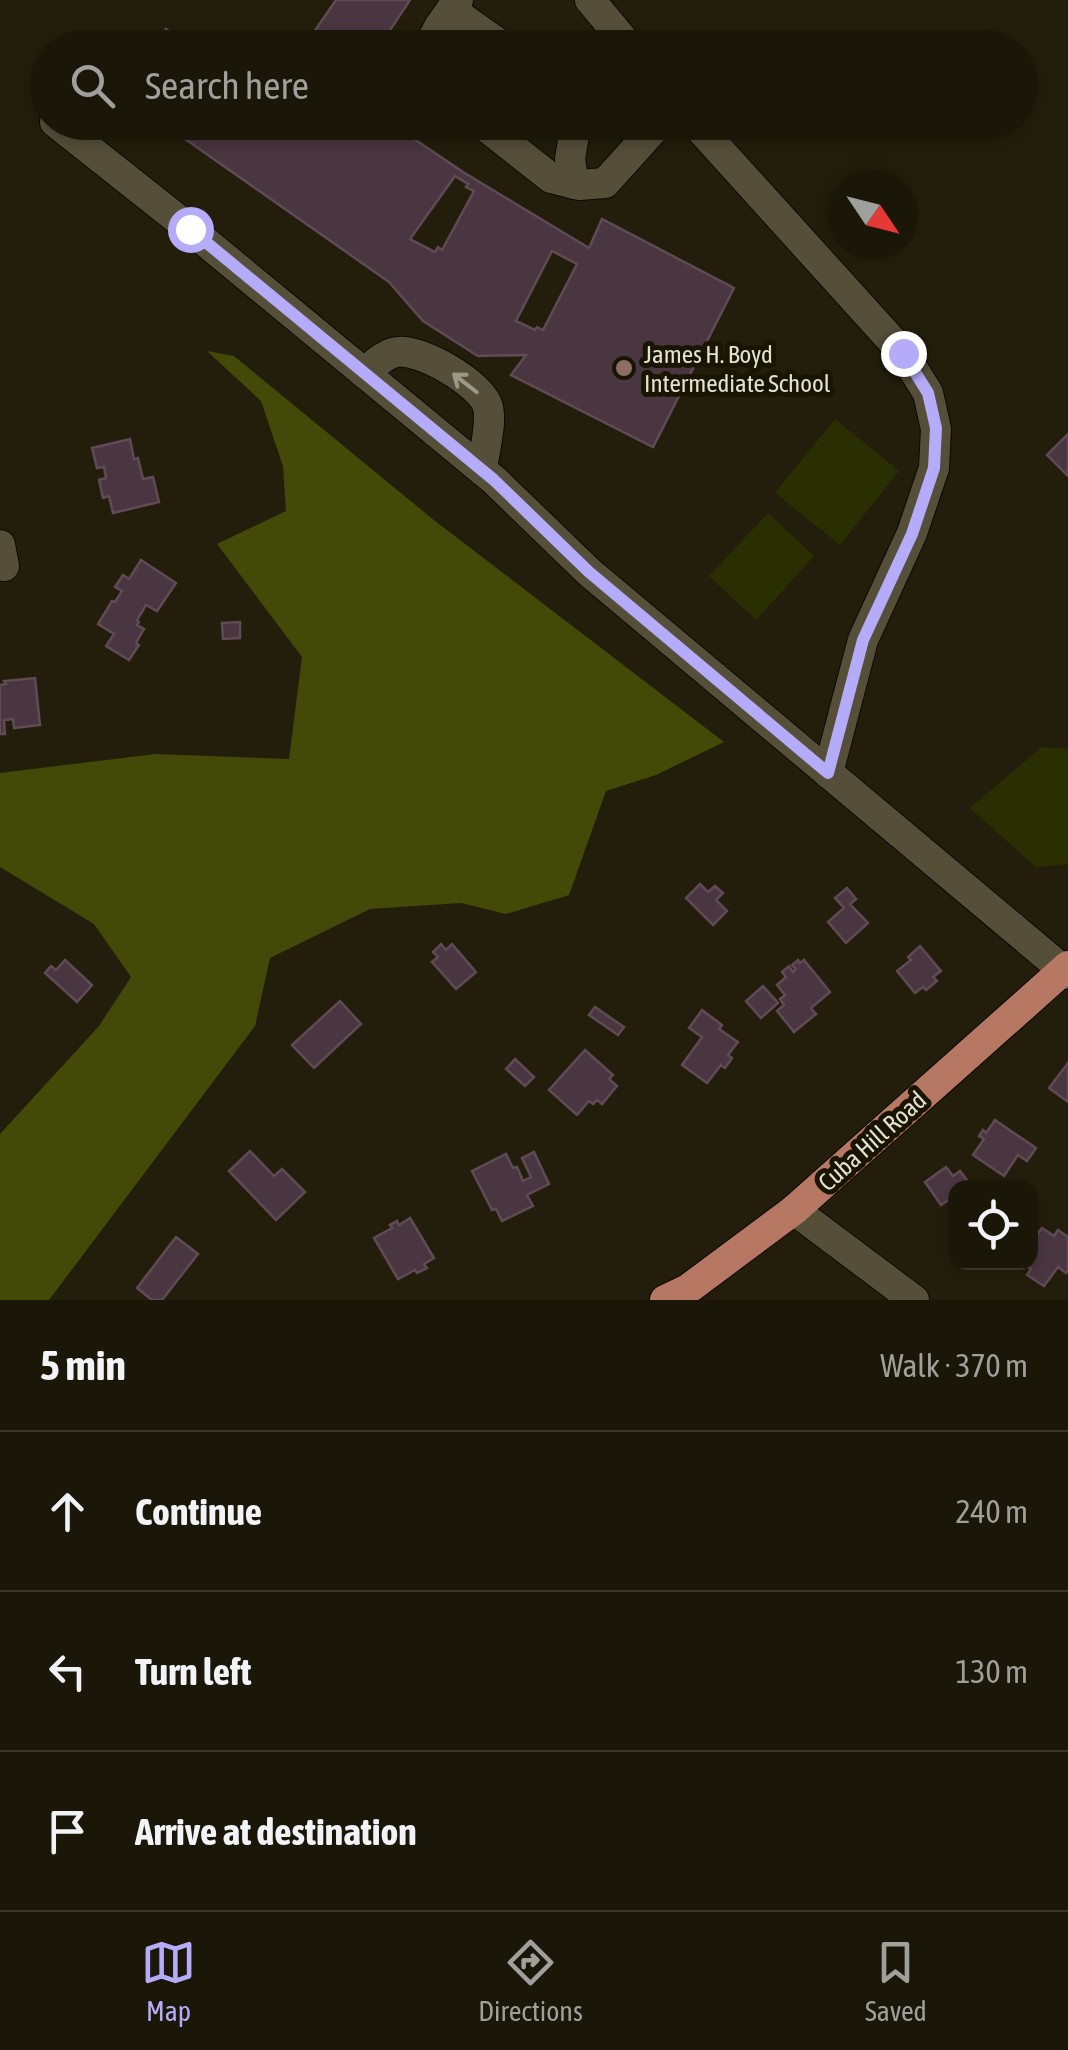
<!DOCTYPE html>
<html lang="en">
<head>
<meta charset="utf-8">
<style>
	:root { --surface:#1a1608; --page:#272316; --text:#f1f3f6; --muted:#9f9f9c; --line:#383529; --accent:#b4acf9 }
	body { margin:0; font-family:"Asap Condensed",sans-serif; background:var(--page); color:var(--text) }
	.controls { position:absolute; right:30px; bottom:30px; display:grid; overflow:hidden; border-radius:20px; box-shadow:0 5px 15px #0003 }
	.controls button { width:90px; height:90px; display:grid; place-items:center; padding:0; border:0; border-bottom:2px solid var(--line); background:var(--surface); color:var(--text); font:50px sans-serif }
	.compass { position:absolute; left:828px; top:170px; width:90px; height:90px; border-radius:50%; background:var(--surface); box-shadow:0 5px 15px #0003; rotate:125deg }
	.stop { position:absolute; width:30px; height:30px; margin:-22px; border:8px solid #b4acf9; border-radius:50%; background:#fff }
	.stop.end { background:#b4acf9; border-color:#fff; box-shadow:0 2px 10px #0008 }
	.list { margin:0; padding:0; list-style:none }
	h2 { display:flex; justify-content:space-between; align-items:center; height:130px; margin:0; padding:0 40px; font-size:42px }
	h2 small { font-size:32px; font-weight:400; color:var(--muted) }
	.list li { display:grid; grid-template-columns:65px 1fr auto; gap:30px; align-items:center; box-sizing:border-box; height:160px; padding:0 40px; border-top:2px solid var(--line) }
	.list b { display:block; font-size:38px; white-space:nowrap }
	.list em { font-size:32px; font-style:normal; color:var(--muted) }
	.icon { flex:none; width:55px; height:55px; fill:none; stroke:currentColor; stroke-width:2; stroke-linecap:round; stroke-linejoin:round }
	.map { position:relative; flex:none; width:1068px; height:1300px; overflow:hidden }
	.search { position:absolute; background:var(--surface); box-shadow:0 5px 15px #0003; left:30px; right:30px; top:30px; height:110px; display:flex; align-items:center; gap:25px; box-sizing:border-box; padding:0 35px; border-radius:55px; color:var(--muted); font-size:38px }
	.sheet { height:610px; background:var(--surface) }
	nav { display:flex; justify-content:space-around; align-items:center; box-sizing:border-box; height:140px; border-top:2px solid var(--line); background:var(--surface); font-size:28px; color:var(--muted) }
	nav a { display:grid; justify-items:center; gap:5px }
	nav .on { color:var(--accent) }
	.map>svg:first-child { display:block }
</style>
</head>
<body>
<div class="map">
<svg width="1068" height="1300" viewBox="0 0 1068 1300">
	<rect width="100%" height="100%" fill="#231e0b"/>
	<!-- green -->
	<g fill="#2a2f02">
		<path d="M835 419 899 471 840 545 775 493Z"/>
		<path d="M768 513 814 556 756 620 709 576Z"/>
		<path d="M1042 747 1068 749V864L1036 867 970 808Z"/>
	</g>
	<!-- forest -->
	<path fill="#434907" d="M207 351 234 356 435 521 724 742 656 775 606 791 569 895 506 914 461 903 370 909 270 958 255 1026 49 1300H0V1134L99 1026 131 977 94 924 0 867V773L155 754 289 759 302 657 217 544 286 511 283 466 261 401Z"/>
	<!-- building -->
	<g fill="#4a3641" stroke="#5f4a55" stroke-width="2.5" fill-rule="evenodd">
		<path d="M336 0H410L378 48H303Z"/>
		<path d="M166 29 192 48H154Z"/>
		<path d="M161 122H389L463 172 589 248 602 219 734 288 653 447 511 375 526 355 478 356 423 321 389 282ZM455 176 468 184 466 187 474 191 442 250 438 247 435 252 410 239ZM552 251 577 264 543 330 537 327 535 330 516 321Z"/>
		<path d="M1068 434V476L1047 455Z"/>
		<path d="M130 439 134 459 138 458 143 479 153 477 159 502 113 513 109 496 103 498 99 480 106 478 104 467 97 468 92 448Z"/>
		<path d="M141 560 176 583 157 611 146 605 137 620 139 622 137 625 144 629 136 643 139 645 129 660 106 646 114 634 98 624 112 601 115 602 122 591 115 587 123 575 129 579Z"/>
		<path d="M240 622V638L223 639 222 623Z"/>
		<path d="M35 678 40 725 14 728 13 719 4 720 5 734H0V685L6 684 4 681Z"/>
		<path d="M700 884 708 892 715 886 723 893 716 900 727 911 713 925 686 898Z"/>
		<path d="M847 888 856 899 850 904 868 923 846 943 828 922 844 908 835 898Z"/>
		<path d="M441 944 446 950 452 944 476 972 456 989 432 962 438 957 433 952Z"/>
		<path d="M920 946 941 971 933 977 937 981 926 990 923 987 915 993 897 971 911 960 908 957Z"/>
		<path d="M65 960 92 985 77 1002 45 973 51 966 56 970Z"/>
		<path d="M798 960 800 963 804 960 830 992 811 1008 816 1014 794 1032 777 1011 784 1005 780 999 785 995 777 985 786 977 782 972 789 966 793 972 796 969 792 965Z"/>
		<path d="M763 986 778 1003 761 1018 746 1001Z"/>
		<path d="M340 1001 361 1024 314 1068 292 1045Z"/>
		<path d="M595 1007 624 1027 618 1035 589 1015Z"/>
		<path d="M702 1010 722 1025 719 1029 738 1042 728 1055 732 1058 725 1068 721 1065 707 1083 682 1065 702 1037 689 1028Z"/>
		<path d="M585 1050 613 1075 609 1079 617 1086 602 1104 597 1100 593 1104 589 1101 577 1115 549 1090Z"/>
		<path d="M515 1059 534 1077 525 1086 506 1069Z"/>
		<path d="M1068 1063V1102L1049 1088Z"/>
		<path d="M995 1120 1036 1148 1027 1161 1018 1155 1004 1176 973 1155 984 1139 979 1136 983 1130 986 1133Z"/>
		<path d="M250 1151 274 1176 282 1169 305 1192 276 1220 229 1171Z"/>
		<path d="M534 1152 549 1184 527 1195 533 1206 502 1221 496 1209 492 1210 472 1171 506 1154 513 1168 517 1167 523 1181 531 1177 522 1158Z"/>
		<path d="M946 1167 953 1176 960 1171 972 1187 956 1188V1195L941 1205 925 1182Z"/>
		<path d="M410 1218 434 1258 424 1264 427 1268 417 1273 415 1270 398 1279 374 1238 392 1228 390 1225 397 1221 399 1225Z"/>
		<path d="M1042 1228 1054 1236 1058 1230 1068 1237V1271L1066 1273 1058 1267 1044 1286 1027 1275 1031 1269 1021 1262H1030V1244Z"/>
		<path d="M176 1237 198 1254 162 1300H152L137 1288Z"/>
	</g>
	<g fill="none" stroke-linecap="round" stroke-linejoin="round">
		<!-- minor casing -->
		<g stroke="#0d0800" stroke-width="32">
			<g id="minor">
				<path d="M590 0 630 48"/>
				<path d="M451 10 505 48"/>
				<path d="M428 48 439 27 458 0"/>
				<path d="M55 122 190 229 494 480 589 572 1068 974"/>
				<path d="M480 122 551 178 579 185 605 183 660 122"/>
				<path d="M694 122 903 353 928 393 936 429 934 468 912 533 863 640 828 773"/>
				<path d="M574 184 570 159 576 122"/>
				<path d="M364 373C374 365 384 354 397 352 420 348 482 384 488 407 492 425 484 451 482 470"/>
				<path d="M0 545 4 566"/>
				<path d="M794 1210 914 1300"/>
			</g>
		</g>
		<!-- major casing -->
		<g stroke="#0d0800" stroke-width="32">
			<path id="major" d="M665 1300 688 1289 794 1210 1068 966"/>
		</g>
		<!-- minor -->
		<use href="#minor" stroke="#554f3a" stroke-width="30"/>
		<!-- major -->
		<use href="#major" stroke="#b67863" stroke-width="30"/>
	</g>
	<!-- one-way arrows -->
	<defs><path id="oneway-shaft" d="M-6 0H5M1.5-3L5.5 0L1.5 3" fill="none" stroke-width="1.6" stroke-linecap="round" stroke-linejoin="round" transform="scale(2.5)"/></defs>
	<use stroke="#9c9887" href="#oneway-shaft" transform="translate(465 383) rotate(-142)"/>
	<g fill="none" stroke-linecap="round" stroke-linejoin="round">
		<!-- route -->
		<path stroke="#b4acf9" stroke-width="12" d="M190 229 494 480 589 572 828 773 863 640 912 534 934 468 936 428 928 393 903 353"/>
	</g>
	<!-- markers -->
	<circle fill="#8d6e63" stroke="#1a1503" stroke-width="4" cx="624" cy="368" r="10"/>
	<g text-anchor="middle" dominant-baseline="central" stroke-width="10" stroke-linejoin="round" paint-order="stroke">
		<!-- poi labels -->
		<g font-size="25" fill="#e3e1d4" stroke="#1a1503" text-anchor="start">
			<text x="644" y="354">James H. Boyd<tspan x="644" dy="29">Intermediate School</tspan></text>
		</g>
		<!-- street labels -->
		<g font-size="25" fill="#e3e1d4" stroke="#1a1503">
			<text transform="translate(872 1141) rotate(-42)">Cuba Hill Road</text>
		</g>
	</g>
</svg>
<div class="controls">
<button><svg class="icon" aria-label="locate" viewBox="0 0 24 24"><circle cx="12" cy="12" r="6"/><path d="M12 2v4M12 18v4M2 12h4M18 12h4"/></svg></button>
</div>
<svg class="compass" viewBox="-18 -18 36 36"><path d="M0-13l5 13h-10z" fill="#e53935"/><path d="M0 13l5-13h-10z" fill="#9f9f9c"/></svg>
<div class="stop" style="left:190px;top:229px"></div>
<div class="stop end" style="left:903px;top:353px"></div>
<div class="search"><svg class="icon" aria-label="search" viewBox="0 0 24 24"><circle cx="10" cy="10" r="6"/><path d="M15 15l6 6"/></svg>Search here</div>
</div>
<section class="sheet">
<h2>5 min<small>Walk · 370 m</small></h2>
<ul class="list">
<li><svg class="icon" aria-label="ahead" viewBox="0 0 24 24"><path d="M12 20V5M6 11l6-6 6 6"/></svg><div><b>Continue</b></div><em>240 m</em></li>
<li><svg class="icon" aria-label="left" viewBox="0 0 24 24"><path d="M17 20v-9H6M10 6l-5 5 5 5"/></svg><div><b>Turn left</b></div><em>130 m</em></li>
<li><svg class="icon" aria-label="arrive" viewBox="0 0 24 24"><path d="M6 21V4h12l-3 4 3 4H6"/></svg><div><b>Arrive at destination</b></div></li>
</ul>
</section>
<nav>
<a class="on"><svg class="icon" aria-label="map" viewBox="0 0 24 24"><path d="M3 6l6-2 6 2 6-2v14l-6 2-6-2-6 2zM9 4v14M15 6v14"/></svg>Map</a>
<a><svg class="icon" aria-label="directions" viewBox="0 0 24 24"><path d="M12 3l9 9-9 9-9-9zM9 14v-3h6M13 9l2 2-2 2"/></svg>Directions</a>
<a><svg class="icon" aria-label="saved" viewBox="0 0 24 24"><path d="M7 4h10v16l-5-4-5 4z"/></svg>Saved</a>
</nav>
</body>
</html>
